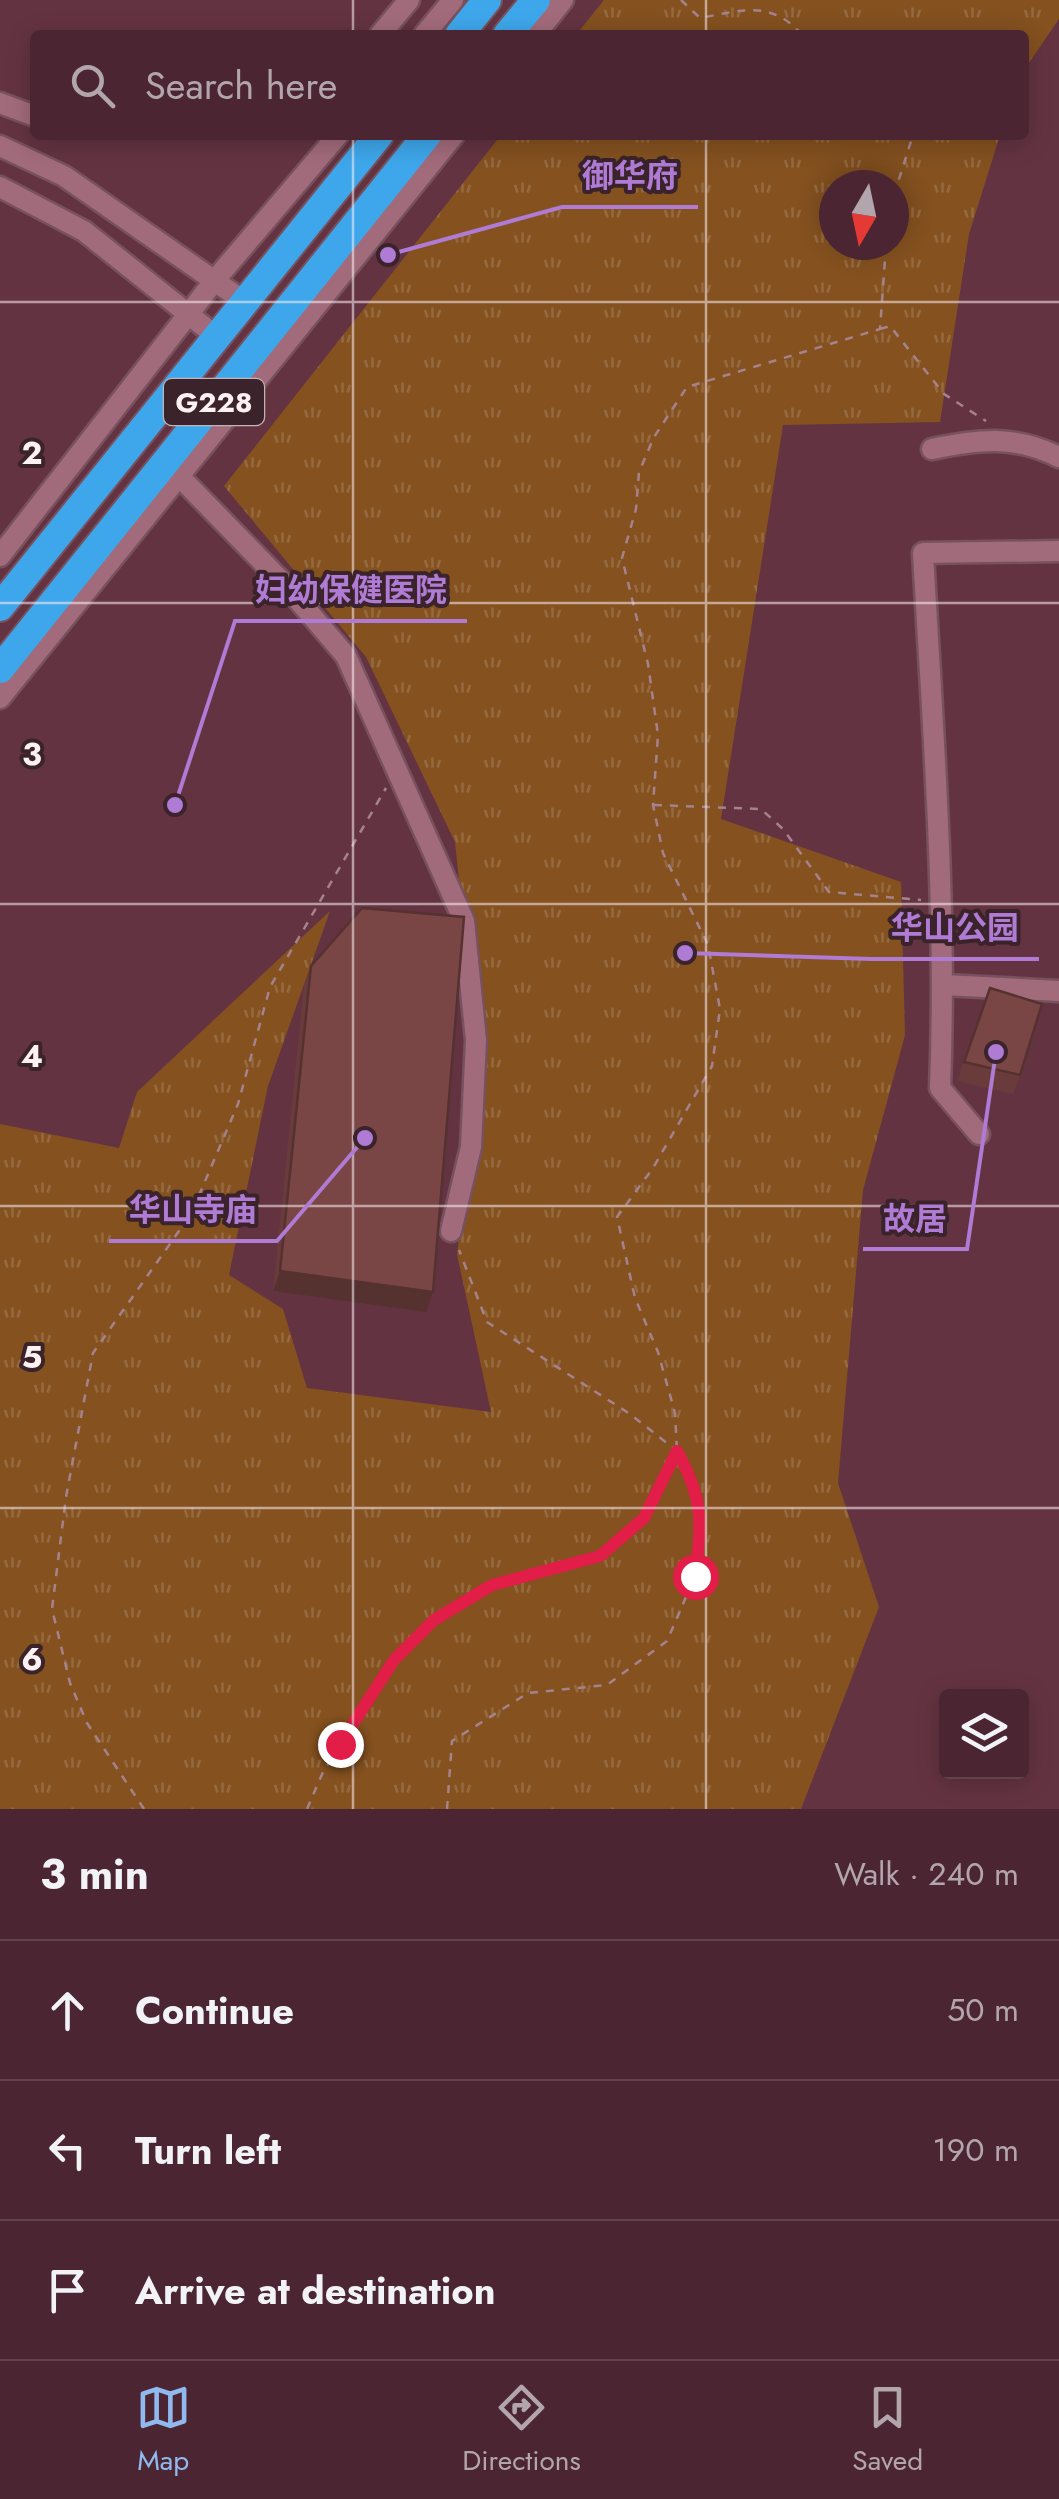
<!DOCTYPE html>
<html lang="en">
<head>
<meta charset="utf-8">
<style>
	:root { --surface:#4b2632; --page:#522e3a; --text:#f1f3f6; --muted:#b2a5ac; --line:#62434d; --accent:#90b9f0 }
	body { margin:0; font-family:Jost,"Noto Sans SC",sans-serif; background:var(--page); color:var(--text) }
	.controls { position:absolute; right:30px; bottom:30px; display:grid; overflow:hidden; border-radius:10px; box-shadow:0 5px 25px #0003 }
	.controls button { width:90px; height:90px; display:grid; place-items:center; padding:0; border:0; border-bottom:2px solid var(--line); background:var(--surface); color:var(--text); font:50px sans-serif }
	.compass { position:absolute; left:819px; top:170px; width:90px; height:90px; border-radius:50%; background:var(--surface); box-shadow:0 5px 25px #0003; rotate:189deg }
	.stop { position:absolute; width:30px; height:30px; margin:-22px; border:8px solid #e11d48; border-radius:50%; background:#fff }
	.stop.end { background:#e11d48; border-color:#fff; box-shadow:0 2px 10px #0008 }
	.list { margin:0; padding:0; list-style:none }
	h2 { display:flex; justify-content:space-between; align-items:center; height:130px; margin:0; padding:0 40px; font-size:42px }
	h2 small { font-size:32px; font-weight:400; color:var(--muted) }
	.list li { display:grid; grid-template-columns:65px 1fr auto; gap:30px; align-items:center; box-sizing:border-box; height:140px; padding:0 40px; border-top:2px solid var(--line) }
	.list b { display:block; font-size:38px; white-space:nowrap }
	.list em { font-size:32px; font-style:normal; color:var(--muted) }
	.icon { flex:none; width:55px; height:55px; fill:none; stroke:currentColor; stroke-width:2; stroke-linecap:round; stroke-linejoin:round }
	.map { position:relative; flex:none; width:1059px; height:1809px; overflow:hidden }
	.search { position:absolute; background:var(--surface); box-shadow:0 5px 25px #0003; left:30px; right:30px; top:30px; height:110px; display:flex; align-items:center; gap:25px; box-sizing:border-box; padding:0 35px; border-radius:10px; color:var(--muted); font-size:38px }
	.sheet { height:550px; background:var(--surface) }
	nav { display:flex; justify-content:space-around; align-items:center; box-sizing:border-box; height:140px; border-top:2px solid var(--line); background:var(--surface); font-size:28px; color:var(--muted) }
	nav a { display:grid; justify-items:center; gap:5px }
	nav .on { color:var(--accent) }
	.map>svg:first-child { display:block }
</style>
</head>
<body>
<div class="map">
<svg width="1059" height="1809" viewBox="0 0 1059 1809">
	<defs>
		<pattern id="park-tufts" width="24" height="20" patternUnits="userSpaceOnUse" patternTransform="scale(2.5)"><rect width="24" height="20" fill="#84511f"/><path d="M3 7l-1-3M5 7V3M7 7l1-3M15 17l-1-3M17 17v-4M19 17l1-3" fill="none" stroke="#966a40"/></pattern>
	</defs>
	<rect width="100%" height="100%" fill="#643342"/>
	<!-- park -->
	<g fill="url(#park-tufts)" fill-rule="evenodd">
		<path d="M604 0H1059V19L1024 70V35H576Z"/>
		<path d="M501 135H1000L969 234 940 422 783 425 721 819 901 882 905 1035 863 1190 838 1483 879 1607 801 1809H0V1124L119 1148 137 1092 330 911 268 1086 229 1275 283 1309 307 1388 491 1412 457 1254 480 1078 455 842 366 657 224 486ZM834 185H894V245H834Z"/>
	</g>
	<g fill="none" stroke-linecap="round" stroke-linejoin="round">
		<!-- minor casing -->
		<g stroke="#77515e" stroke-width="25">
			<g id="minor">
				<path d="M380 35 409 0"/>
				<path d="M424 35 453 0"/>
				<path d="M535 35 563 0"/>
				<path d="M0 103 35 116"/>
				<path d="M0 146 64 176 245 302"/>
				<path d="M0 187 84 231 217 337"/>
				<path d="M932 449C979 439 1015 435 1059 457"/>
				<path d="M179 476 288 588 346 656 464 921 476 1040 471 1147 451 1231"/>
				<path d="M0 556 215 280 338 135"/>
				<path d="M0 698 454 135"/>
				<path d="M944 985 1059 991"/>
				<path d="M979 1134 940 1088C947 909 933 731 923 553L1059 551"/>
			</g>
		</g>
		<!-- highway casing -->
		<g stroke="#77515e" stroke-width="32">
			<g id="highway">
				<path d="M459 35 487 0"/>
				<path d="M507 35 536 0"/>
				<path d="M0 607 379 135"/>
				<path d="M0 669 427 135"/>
			</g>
		</g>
		<!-- path -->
		<g stroke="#a5838d" stroke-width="2.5" stroke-dasharray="8 8" stroke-linecap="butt">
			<path d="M681 0 700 18C743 10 772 0 802 35"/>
			<path d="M894 195 913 135"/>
			<path d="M880 329 890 326 944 394 986 421"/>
			<path d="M654 805 761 809 783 829 829 892 921 900"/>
			<path d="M144 1809 87 1723 70 1683 52 1609 66 1497 93 1353 191 1214 238 1104 270 987 386 788"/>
			<path d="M307 1809 323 1772 393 1661 434 1620 492 1585 600 1556 644 1518 677 1451 675 1413 658 1352 635 1298 617 1217 653 1168 712 1066 720 1009 708 945 663 853 653 805 658 735 648 664 622 558 636 509 639 472 654 437 687 387 880 329 886 245"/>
			<path d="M447 1809 452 1741 528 1693 607 1685 667 1641 695 1576 703 1516 695 1484 677 1451 630 1414 487 1322 459 1250"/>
		</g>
		<!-- minor -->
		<use href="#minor" stroke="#a26b7b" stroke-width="20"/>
		<!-- highway -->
		<use href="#highway" stroke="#3ea7eb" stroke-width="28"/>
	</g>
	<!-- wall -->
	<g fill="#693c3b">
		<path d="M311 966 426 1312 273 1291 304 985Z"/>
		<path d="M990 988 1020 1075 1013 1094 957 1081Z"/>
	</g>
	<!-- shaded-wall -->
	<path fill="#553130" d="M280 1271 433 1292 426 1312 273 1291Z"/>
	<!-- building -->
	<g fill="#7a4645" stroke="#553130" stroke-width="2.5">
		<path d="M362 908 464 917 433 1292 280 1271 311 966Z"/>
		<path d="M990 988 1042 1004 1020 1075 964 1062Z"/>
	</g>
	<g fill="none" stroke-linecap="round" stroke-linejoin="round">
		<!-- route -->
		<path stroke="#e11d48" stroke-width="12" d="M340 1744 394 1660 434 1620 492 1585 600 1556 644 1518 677 1451C704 1500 702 1522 695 1576"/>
	</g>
	<!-- grid -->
	<path fill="none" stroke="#fef1f4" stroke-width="2.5" stroke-opacity="0.55" d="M353 0V35M706 0V35M353 135V1809M706 135V1809M0 302H1059M0 603H1059M0 904H1059M0 1206H1059M0 1508H1059"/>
	<g text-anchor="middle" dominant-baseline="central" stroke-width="8" stroke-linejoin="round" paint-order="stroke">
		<!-- shield labels -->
		<rect fill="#3a232a" stroke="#c3b3b7" stroke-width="2.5" x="164" y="379" width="100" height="46" rx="8"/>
		<g font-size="28" font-weight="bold" fill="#fef1f4">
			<text x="214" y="402">G228</text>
		</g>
	</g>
	<g font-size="32" text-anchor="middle" font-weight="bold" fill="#fef1f4" stroke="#3a232a" stroke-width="8" stroke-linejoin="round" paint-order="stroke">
		<text x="32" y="464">2</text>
		<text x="32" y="765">3</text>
		<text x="32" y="1067">4</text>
		<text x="32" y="1368">5</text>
		<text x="32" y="1670">6</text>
	</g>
	<!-- callouts -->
	<path fill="none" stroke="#af7bd4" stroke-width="4" d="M388 255L562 207H698M175 805L235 621H467M685 953L871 959H1039M365 1138L277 1241H109M996 1052L967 1249H863"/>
	<g fill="#af7bd4" stroke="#3a232a" stroke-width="4">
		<circle cx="388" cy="255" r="10"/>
		<circle cx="175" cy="805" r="10"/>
		<circle cx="685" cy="953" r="10"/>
		<circle cx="365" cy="1138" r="10"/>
		<circle cx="996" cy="1052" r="10"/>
	</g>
	<g font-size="32" text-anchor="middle" font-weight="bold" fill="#af7bd4" stroke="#3a232a" stroke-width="8" stroke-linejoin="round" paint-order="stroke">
		<text x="630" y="187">御华府</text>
		<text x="351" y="601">妇幼保健医院</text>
		<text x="955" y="939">华山公园</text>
		<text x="193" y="1221">华山寺庙</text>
		<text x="915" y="1230">故居</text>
	</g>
</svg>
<div class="controls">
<button><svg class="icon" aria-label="layers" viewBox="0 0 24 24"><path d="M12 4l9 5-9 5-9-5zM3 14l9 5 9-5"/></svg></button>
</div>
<svg class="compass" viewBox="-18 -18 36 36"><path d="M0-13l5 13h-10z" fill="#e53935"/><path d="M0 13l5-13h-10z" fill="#b2a5ac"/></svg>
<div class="stop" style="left:695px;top:1576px"></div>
<div class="stop end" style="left:340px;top:1744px"></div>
<div class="search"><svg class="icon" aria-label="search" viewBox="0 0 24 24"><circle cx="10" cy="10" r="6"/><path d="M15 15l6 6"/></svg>Search here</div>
</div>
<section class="sheet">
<h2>3 min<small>Walk · 240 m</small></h2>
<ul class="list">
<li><svg class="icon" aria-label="ahead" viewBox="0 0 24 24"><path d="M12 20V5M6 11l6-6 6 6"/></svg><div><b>Continue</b></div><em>50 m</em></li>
<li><svg class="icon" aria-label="left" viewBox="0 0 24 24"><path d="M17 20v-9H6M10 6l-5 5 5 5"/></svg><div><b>Turn left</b></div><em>190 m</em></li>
<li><svg class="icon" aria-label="arrive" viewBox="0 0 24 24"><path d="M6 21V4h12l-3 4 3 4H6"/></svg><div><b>Arrive at destination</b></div></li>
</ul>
</section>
<nav>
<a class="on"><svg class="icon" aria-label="map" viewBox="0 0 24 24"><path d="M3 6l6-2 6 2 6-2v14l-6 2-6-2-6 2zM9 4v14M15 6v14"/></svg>Map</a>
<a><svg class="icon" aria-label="directions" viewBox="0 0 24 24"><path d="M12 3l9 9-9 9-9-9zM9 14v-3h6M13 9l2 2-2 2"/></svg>Directions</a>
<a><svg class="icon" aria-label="saved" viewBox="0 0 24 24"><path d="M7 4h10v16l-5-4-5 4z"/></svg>Saved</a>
</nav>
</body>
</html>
